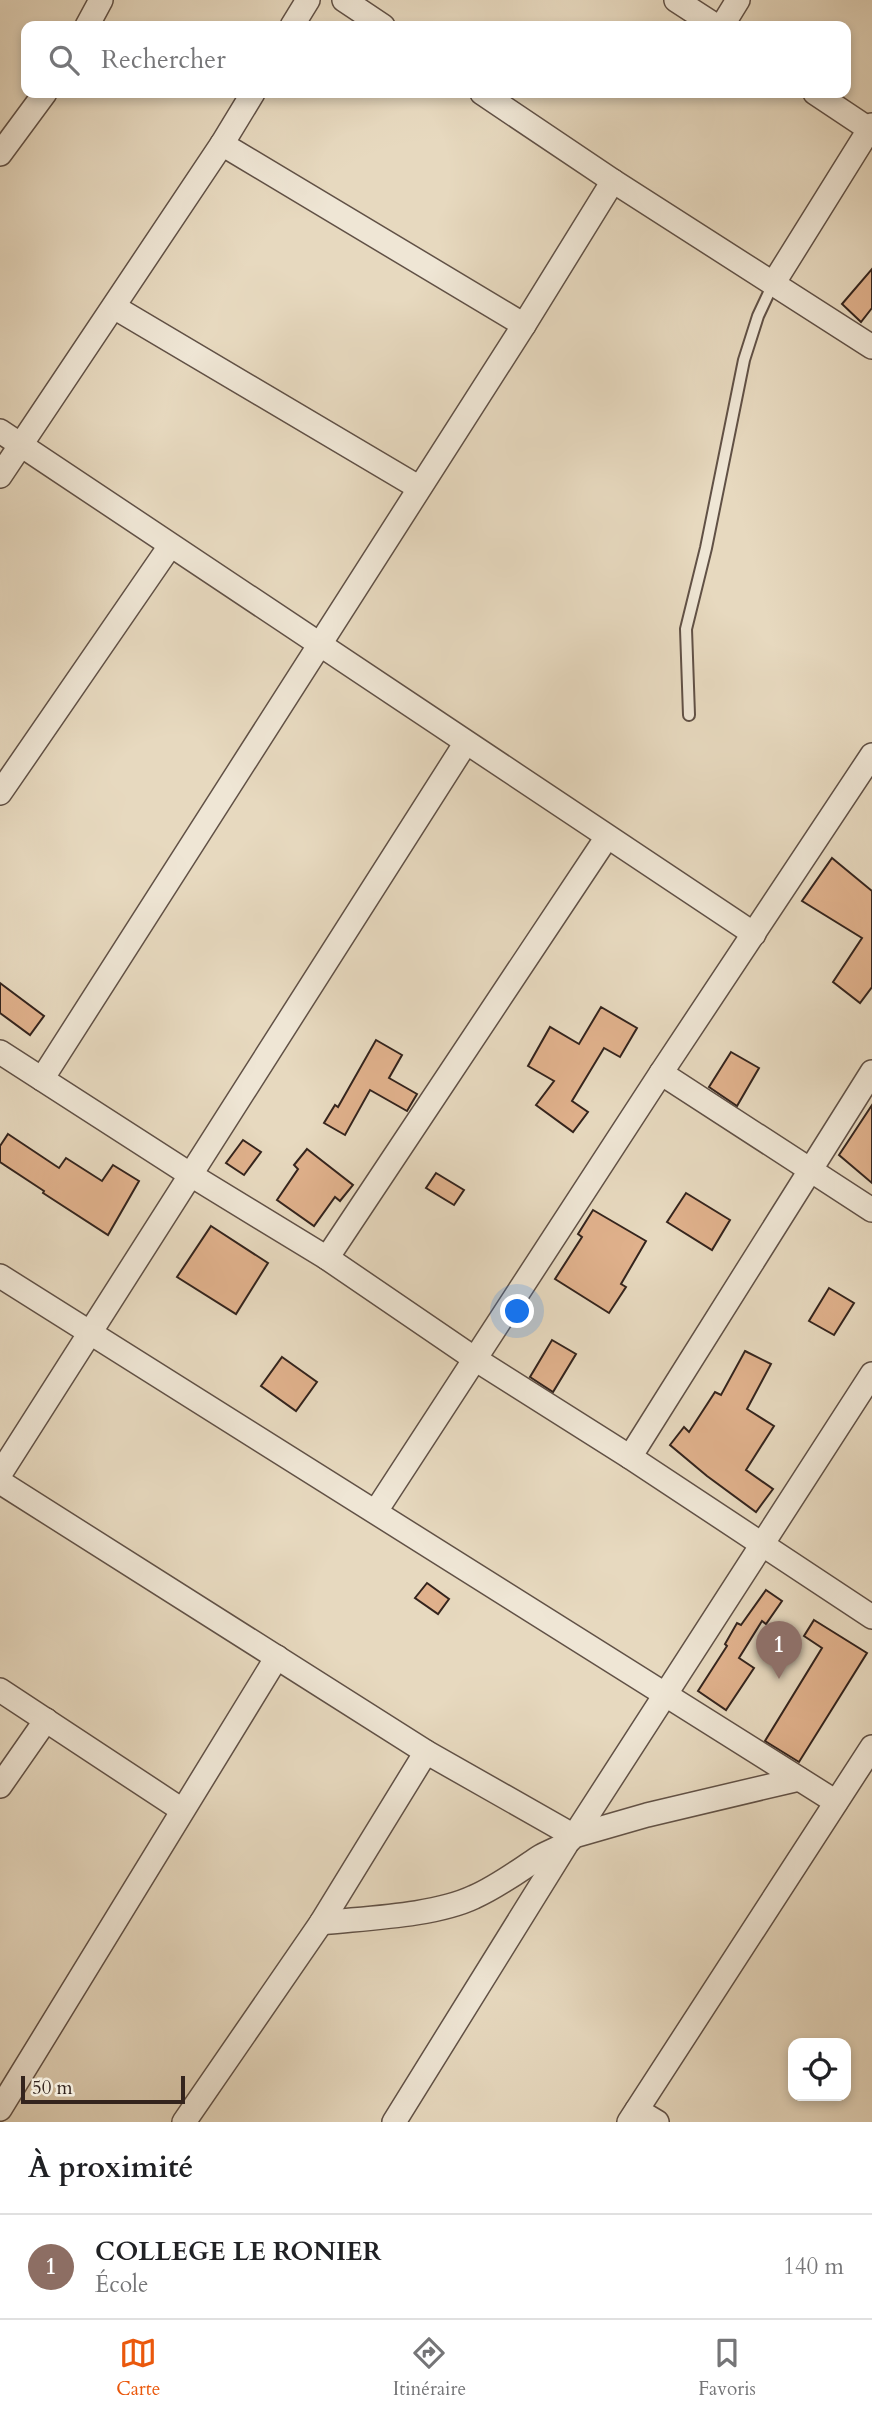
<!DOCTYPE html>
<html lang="fr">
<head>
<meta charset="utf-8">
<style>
	:root { --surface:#fff; --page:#f6f6f6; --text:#202124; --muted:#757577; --line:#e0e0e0; --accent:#ea580c }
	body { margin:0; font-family:Cardo,serif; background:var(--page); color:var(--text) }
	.controls { position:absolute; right:21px; bottom:21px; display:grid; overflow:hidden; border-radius:14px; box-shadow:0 4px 10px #0003 }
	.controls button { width:63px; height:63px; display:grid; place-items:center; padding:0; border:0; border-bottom:2px solid var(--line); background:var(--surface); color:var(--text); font:35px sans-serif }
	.scale { position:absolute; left:21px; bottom:18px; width:164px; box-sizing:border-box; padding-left:7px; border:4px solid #34241d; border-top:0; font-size:19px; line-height:24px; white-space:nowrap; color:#34241d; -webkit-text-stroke:5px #efe6d5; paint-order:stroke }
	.you { position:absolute; left:518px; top:1312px; width:24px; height:24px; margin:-18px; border:5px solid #fff; border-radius:50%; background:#1a73e8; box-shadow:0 0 0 10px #1a73e833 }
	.badge { display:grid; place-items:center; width:46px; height:46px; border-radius:50%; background:var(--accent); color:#fff; font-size:23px; font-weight:700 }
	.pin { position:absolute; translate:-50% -58px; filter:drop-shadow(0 2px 4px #0008) }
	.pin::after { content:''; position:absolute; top:37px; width:24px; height:21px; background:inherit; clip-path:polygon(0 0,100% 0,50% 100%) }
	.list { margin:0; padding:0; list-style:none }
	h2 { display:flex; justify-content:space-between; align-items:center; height:91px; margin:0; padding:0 28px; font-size:30px }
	h2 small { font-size:23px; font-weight:400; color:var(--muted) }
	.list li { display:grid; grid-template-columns:46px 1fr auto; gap:21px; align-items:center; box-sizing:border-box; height:105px; padding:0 28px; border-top:2px solid var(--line) }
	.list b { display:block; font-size:26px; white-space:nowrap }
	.list p { margin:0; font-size:23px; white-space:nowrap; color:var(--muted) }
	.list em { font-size:23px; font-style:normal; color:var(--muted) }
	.icon { flex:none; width:38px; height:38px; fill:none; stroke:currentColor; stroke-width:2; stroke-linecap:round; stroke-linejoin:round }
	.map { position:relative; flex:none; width:872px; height:2122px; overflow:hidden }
	.search { position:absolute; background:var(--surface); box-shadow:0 4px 10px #0003; left:21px; right:21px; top:21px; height:77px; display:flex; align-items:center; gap:18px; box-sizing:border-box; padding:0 24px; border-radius:14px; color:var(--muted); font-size:26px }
	.sheet { height:196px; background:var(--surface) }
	nav { display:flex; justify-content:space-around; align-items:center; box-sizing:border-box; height:98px; border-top:2px solid var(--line); background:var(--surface); font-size:19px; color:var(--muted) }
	nav a { display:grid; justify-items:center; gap:4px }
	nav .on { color:var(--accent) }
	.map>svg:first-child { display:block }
</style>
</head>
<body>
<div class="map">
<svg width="872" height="2122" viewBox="0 0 872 2122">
	<rect width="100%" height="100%" fill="#e7d9bf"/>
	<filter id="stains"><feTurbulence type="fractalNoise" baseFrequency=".00286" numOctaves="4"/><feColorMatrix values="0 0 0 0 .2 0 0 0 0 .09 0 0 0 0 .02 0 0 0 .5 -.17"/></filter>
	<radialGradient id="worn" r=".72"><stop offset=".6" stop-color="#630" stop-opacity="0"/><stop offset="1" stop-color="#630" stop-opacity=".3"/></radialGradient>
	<!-- building -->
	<g fill="#e0b18c" stroke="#34241d" stroke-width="2">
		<path d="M872 269V308L861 322 842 304Z"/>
		<path d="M832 858 872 891V987L860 1003 833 982 862 938 802 901Z"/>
		<path d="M0 983 44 1016 30 1035 0 1013Z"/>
		<path d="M601 1007 637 1028 620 1057 604 1048 572 1101 588 1112 573 1132 536 1105 554 1081 528 1066 550 1027 579 1044Z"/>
		<path d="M376 1040 402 1055 389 1078 417 1094 407 1111 370 1090 345 1135 324 1123 335 1105 338 1107Z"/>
		<path d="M731 1052 759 1068 737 1106 709 1087Z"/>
		<path d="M872 1105V1183L839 1155Z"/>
		<path d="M8 1134 59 1168 66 1158 102 1181 113 1165 139 1181 108 1235 43 1193 44 1191 0 1162V1146Z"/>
		<path d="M243 1140 261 1152 244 1175 226 1163Z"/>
		<path d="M307 1149 353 1185 340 1201 335 1197 314 1226 277 1200 298 1169 294 1165Z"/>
		<path d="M436 1173 464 1190 454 1205 426 1188Z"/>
		<path d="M686 1193 730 1220 712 1250 667 1222Z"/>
		<path d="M593 1210 646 1241 621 1284 626 1287 609 1313 555 1279 582 1237 578 1234Z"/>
		<path d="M211 1226 268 1263 236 1314 177 1277Z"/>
		<path d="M829 1288 854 1303 834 1335 809 1321Z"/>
		<path d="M552 1340 576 1354 553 1392 530 1377Z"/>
		<path d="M745 1351 771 1364 747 1409 774 1426 746 1470 773 1489 756 1512 707 1476 670 1445 684 1427 689 1432 715 1392 721 1395Z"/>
		<path d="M282 1357 317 1382 296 1411 261 1386Z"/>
		<path d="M427 1583 449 1599 438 1614 415 1598Z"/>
		<path d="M766 1590 782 1601 766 1624 762 1621 739 1658 754 1668 726 1710 698 1691 727 1646 725 1644 737 1623 741 1625Z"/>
		<path d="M814 1620 867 1653 799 1762 765 1741 822 1648 804 1636Z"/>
	</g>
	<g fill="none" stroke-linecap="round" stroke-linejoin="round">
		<!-- service casing -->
		<g stroke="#615146" stroke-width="14">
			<path id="service" d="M689 715 686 629 706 548 744 360 758 316 773 284"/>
		</g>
		<!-- minor casing -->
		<g stroke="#615146" stroke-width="26">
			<g id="minor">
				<path d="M344 0 383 26"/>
				<path d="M676 0 716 26"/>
				<path d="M87 26 101 0"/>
				<path d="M292 26 308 0"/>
				<path d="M722 26 738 0"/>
				<path d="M482 93 613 181 872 347"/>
				<path d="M815 93 872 131"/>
				<path d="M222 144 524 325"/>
				<path d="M0 154 45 93"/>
				<path d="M773 284 872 125"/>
				<path d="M114 307 418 487"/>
				<path d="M0 431 754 934"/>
				<path d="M0 476 222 144 253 93"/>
				<path d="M0 793 170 546"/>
				<path d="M0 1052 191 1175 327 1258 475 1359 630 1457 872 1617"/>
				<path d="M661 1073 872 1210"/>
				<path d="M42 1079 524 325 613 181"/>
				<path d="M327 1258 607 837"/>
				<path d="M0 1276 836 1802"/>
				<path d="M630 1457 872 1072"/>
				<path d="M0 1474 465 744"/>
				<path d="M0 1482 426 1752 574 1836 872 1374"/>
				<path d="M376 1511 661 1073 872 755"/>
				<path d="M0 1690 182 1810"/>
				<path d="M0 1786 46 1720"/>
				<path d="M321 1923C365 1918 434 1916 474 1897 497 1887 517 1872 538 1858 551 1850 564 1848 574 1836L647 1815 799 1779"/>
				<path d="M0 2109 277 1657"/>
				<path d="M637 2110 657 2122"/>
				<path d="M184 2122 321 1923 426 1752"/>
				<path d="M394 2122 566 1845"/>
				<path d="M629 2122 872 1747"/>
			</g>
		</g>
		<!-- service -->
		<use href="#service" stroke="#efe6d5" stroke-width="10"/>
		<!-- minor -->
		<use href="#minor" stroke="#efe6d5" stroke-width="23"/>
	</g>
	<rect width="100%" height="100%" filter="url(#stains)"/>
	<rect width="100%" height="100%" fill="url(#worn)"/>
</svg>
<div class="controls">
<button><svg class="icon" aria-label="locate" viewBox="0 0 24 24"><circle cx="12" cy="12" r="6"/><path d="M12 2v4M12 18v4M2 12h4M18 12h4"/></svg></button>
</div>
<div class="scale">50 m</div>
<div class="you"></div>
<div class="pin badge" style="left:779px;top:1679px;background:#8d6e63">1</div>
<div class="search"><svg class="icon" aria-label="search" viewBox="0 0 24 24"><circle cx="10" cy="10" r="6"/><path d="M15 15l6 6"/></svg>Rechercher</div>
</div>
<section class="sheet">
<h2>À proximité<small></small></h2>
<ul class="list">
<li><span class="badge" style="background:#8d6e63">1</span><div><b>COLLEGE LE RONIER</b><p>École</p></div><em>140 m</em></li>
</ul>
</section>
<nav>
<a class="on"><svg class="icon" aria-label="map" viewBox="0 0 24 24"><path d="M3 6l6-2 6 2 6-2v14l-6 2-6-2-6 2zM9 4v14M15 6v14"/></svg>Carte</a>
<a><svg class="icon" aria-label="directions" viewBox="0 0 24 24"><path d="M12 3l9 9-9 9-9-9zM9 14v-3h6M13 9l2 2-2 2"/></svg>Itinéraire</a>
<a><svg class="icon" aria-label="saved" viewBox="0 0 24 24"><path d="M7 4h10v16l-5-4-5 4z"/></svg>Favoris</a>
</nav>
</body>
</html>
